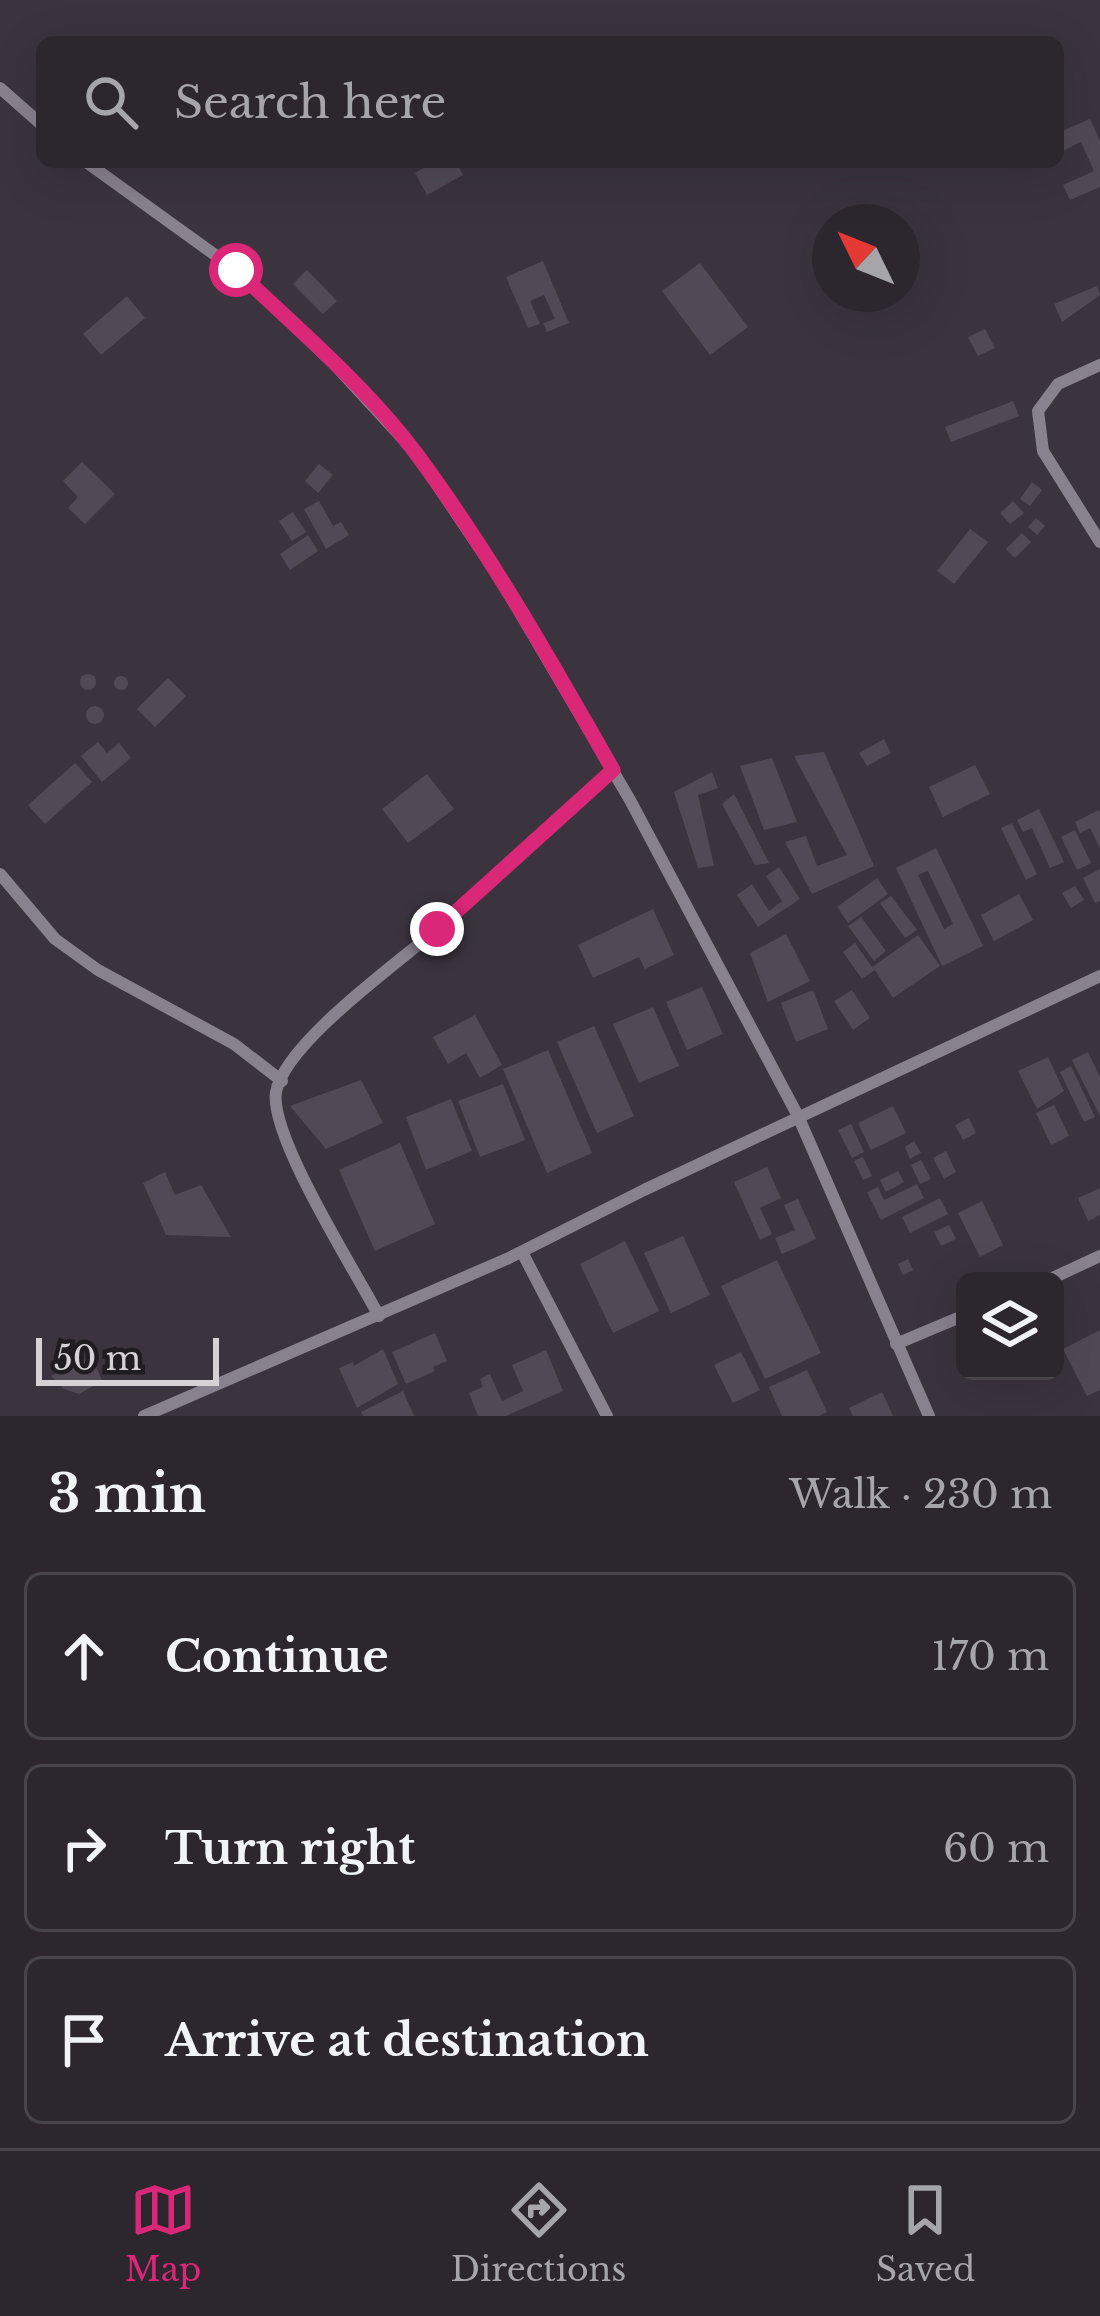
<!DOCTYPE html>
<html lang="en">
<head>
<meta charset="utf-8">
<style>
	:root { --surface:#2c272f; --page:#342f37; --text:#f1f3f6; --muted:#a6a5aa; --line:#48444b; --accent:#db2777 }
	body { margin:0; font-family:"Libre Baskerville",serif; background:var(--page); color:var(--text) }
	.controls { position:absolute; right:36px; bottom:36px; display:grid; overflow:hidden; border-radius:18px; box-shadow:0 12px 48px #0002 }
	.controls button { width:108px; height:108px; display:grid; place-items:center; padding:0; border:0; border-bottom:3px solid var(--line); background:var(--surface); color:var(--text); font:60px sans-serif }
	.compass { position:absolute; left:812px; top:204px; width:108px; height:108px; border-radius:50%; background:var(--surface); box-shadow:0 12px 48px #0002; rotate:313deg }
	.scale { position:absolute; left:36px; bottom:30px; width:183px; box-sizing:border-box; padding-left:12px; border:6px solid #d5d1d7; border-top:0; font-size:33px; line-height:42px; white-space:nowrap; color:#d5d1d7; -webkit-text-stroke:9px #201d22; paint-order:stroke }
	.stop { position:absolute; width:36px; height:36px; margin:-27px; border:9px solid #db2777; border-radius:50%; background:#fff }
	.stop.end { background:#db2777; border-color:#fff; box-shadow:0 3px 12px #0008 }
	.list { margin:0; padding:0; list-style:none }
	h2 { display:flex; justify-content:space-between; align-items:center; height:156px; margin:0; padding:0 48px; font-size:51px }
	h2 small { font-size:39px; font-weight:400; color:var(--muted) }
	.list li { display:grid; grid-template-columns:78px 1fr auto; gap:36px; align-items:center; box-sizing:border-box; height:168px; margin:0 24px 24px; padding:0 24px; border:3px solid var(--line); border-radius:18px }
	.list b { display:block; font-size:45px; white-space:nowrap }
	.list em { font-size:39px; font-style:normal; color:var(--muted) }
	.icon { flex:none; width:66px; height:66px; fill:none; stroke:currentColor; stroke-width:2; stroke-linecap:round; stroke-linejoin:round }
	.map { position:relative; flex:none; width:1100px; height:1416px; overflow:hidden }
	.search { position:absolute; background:var(--surface); box-shadow:0 12px 48px #0002; left:36px; right:36px; top:36px; height:132px; display:flex; align-items:center; gap:30px; box-sizing:border-box; padding:0 42px; border-radius:18px; color:var(--muted); font-size:45px }
	.sheet { height:732px; background:var(--surface) }
	nav { display:flex; justify-content:space-around; align-items:center; box-sizing:border-box; height:168px; border-top:3px solid var(--line); background:var(--surface); font-size:33px; color:var(--muted) }
	nav a { display:grid; justify-items:center; gap:6px }
	nav .on { color:var(--accent) }
	.map>svg:first-child { display:block }
</style>
</head>
<body>
<div class="map">
<svg width="1100" height="1416" viewBox="0 0 1100 1416">
	<rect width="100%" height="100%" fill="#3b343f"/>
	<!-- building -->
	<g fill="#514a56" fill-rule="evenodd">
		<path d="M1090 119 1100 141V187L1070 200 1063 185 1094 171 1081 142 1058 153V133Z"/>
		<path d="M434 162H456L463 175 427 195 415 173Z"/>
		<path d="M543 261 569 323 547 332 543 323 555 319 544 295 530 301 540 324 528 328 506 277Z"/>
		<path d="M700 263 748 327 710 355 662 291Z"/>
		<path d="M307 270 337 301 323 314 293 284Z"/>
		<path d="M1097 286 1100 295 1062 322 1054 304Z"/>
		<path d="M127 296 145 318 101 355 83 334Z"/>
		<path d="M985 329 995 348 978 356 968 337Z"/>
		<path d="M1013 401 1019 416 951 442 945 427Z"/>
		<path d="M82 462 115 494 85 524 68 508 78 497 63 481Z"/>
		<path d="M319 464 333 475 318 493 305 481Z"/>
		<path d="M1032 482 1042 490 1030 506 1020 499Z"/>
		<path d="M319 501 333 526 341 522 349 535 326 549 304 509Z"/>
		<path d="M1013 501 1024 513 1010 524 1000 513Z"/>
		<path d="M293 512 306 532 292 541 279 521Z"/>
		<path d="M1036 518 1045 526 1037 535 1028 527Z"/>
		<path d="M970 529 988 542 954 584 937 571Z"/>
		<path d="M1022 533 1031 542 1015 558 1006 549Z"/>
		<path d="M308 535 318 551 290 570 280 554Z"/>
		<circle cx="88" cy="682" r="8"/>
		<circle cx="121" cy="683" r="7"/>
		<path d="M168 678 186 696 155 727 137 709Z"/>
		<circle cx="95" cy="715" r="9"/>
		<path d="M884 739 891 753 867 766 859 753Z"/>
		<path d="M98 742 107 753 119 743 131 758 102 782 81 756Z"/>
		<path d="M824 752 874 866 812 894 785 842 806 836 817 866 847 855 794 756Z"/>
		<path d="M772 758 797 822 764 830 740 766Z"/>
		<path d="M75 763 92 782 45 824 28 805Z"/>
		<path d="M975 765 990 794 943 817 929 787Z"/>
		<path d="M712 772 718 788 698 795 714 866 698 868 674 792Z"/>
		<path d="M427 774 454 809 408 843 382 809Z"/>
		<path d="M734 794 769 863 755 865 722 804Z"/>
		<path d="M1039 809 1064 862 1050 868 1032 828 1023 832 1017 820Z"/>
		<path d="M1099 810 1100 813V848L1090 828 1080 833 1075 822Z"/>
		<path d="M1012 823 1037 874 1026 880 1001 828Z"/>
		<path d="M1075 830 1091 863 1077 870 1061 837Z"/>
		<path d="M936 848 983 946 942 966 896 868ZM928 871 953 924 944 929 918 875Z"/>
		<path d="M779 867 800 899 758 927 737 895 752 884 769 911 782 901 766 876Z"/>
		<path d="M1100 869V901L1095 903 1083 878Z"/>
		<path d="M877 878 888 894 848 923 837 907Z"/>
		<path d="M1075 886 1084 900 1071 908 1062 893Z"/>
		<path d="M1019 894 1033 920 994 941 981 915Z"/>
		<path d="M891 896 917 930 905 938 880 903Z"/>
		<path d="M653 909 674 955 645 969 639 957 593 978 578 945Z"/>
		<path d="M861 917 886 951 874 961 848 926Z"/>
		<path d="M786 934 810 981 768 1002 750 953Z"/>
		<path d="M918 935 940 966 893 998 875 970 862 979 843 952 855 943 872 967Z"/>
		<path d="M702 987 723 1034 687 1050 666 1002Z"/>
		<path d="M813 990 828 1029 796 1042 781 1003Z"/>
		<path d="M852 990 870 1018 853 1030 834 1001Z"/>
		<path d="M653 1007 679 1066 639 1083 613 1024Z"/>
		<path d="M475 1015 502 1065 480 1078 466 1053 448 1064 433 1037Z"/>
		<path d="M594 1026 634 1116 597 1133 557 1042Z"/>
		<path d="M548 1050 592 1153 547 1173 503 1069Z"/>
		<path d="M1088 1052 1100 1077V1116L1072 1060Z"/>
		<path d="M1048 1057 1064 1091 1037 1109 1018 1071Z"/>
		<path d="M1071 1066 1095 1117 1084 1122 1060 1072Z"/>
		<path d="M361 1080 383 1123 326 1149 290 1106Z"/>
		<path d="M503 1084 525 1140 480 1157 458 1101Z"/>
		<path d="M451 1099 472 1151 426 1170 406 1117Z"/>
		<path d="M1054 1105 1069 1136 1051 1145 1036 1113Z"/>
		<path d="M893 1106 906 1133 871 1150 858 1123Z"/>
		<path d="M969 1118 976 1133 963 1140 955 1125Z"/>
		<path d="M851 1124 864 1152 852 1158 838 1130Z"/>
		<path d="M914 1141 921 1153 910 1159 905 1147Z"/>
		<path d="M400 1143 435 1224 375 1251 339 1170Z"/>
		<path d="M946 1151 956 1172 944 1179 933 1158Z"/>
		<path d="M863 1157 872 1176 863 1180 854 1161Z"/>
		<path d="M921 1160 931 1179 920 1184 911 1165Z"/>
		<path d="M767 1167 781 1198 760 1208 772 1234 760 1240 734 1182Z"/>
		<path d="M898 1171 904 1182 886 1192 880 1180Z"/>
		<path d="M165 1172 175 1195 201 1185 231 1237 166 1235 143 1183Z"/>
		<path d="M917 1184 924 1198 881 1220 867 1192 878 1187 884 1200Z"/>
		<path d="M1100 1188V1215L1088 1221 1078 1198Z"/>
		<path d="M940 1198 948 1214 910 1233 902 1217Z"/>
		<path d="M798 1199 816 1239 782 1254 775 1238 795 1230 784 1205Z"/>
		<path d="M982 1201 1003 1245 980 1257 958 1213Z"/>
		<path d="M949 1225 956 1239 941 1246 934 1232Z"/>
		<path d="M683 1236 710 1295 671 1313 644 1253Z"/>
		<path d="M625 1241 659 1311 613 1333 580 1264Z"/>
		<path d="M908 1259 913 1270 903 1275 898 1264Z"/>
		<path d="M777 1260 821 1353 765 1379 721 1286Z"/>
		<path d="M1100 1330V1390L1087 1396 1063 1349Z"/>
		<path d="M435 1333 447 1361 433 1367 435 1371 406 1384 392 1352Z"/>
		<path d="M383 1349 398 1384 357 1408 339 1368 353 1362 354 1366Z"/>
		<path d="M546 1350 563 1391 506 1416H478L469 1393 483 1387 480 1379 490 1374 502 1401 523 1391 512 1365Z"/>
		<path d="M741 1352 760 1390 733 1403 714 1365Z"/>
		<path d="M92 1356 102 1381 79 1394 64 1389 51 1376Z"/>
		<path d="M807 1370 827 1412 819 1416H782L769 1387Z"/>
		<path d="M403 1391 414 1416H363L361 1412Z"/>
		<path d="M882 1392 893 1416H853L849 1408Z"/>
	</g>
	<g fill="none" stroke-linecap="round" stroke-linejoin="round">
		<!-- minor -->
		<g stroke="#88818e" stroke-width="12">
			<path d="M0 88 42 125"/>
			<path d="M86 162 236 270 334 364 415 452 499 577 630 800 798 1116 929 1416"/>
			<path d="M1100 365 1058 384 1038 411 1043 451 1100 542"/>
			<path d="M0 874 55 939 98 970 234 1044 282 1081"/>
			<path d="M522 1252 607 1416"/>
			<path d="M1046 1281 1100 1256"/>
			<path d="M379 1316C356 1272 269 1136 276 1092 285 1043 398 963 436 930 496 877 553 822 613 770"/>
			<path d="M896 1344 965 1315"/>
			<path d="M144 1416 509 1258 644 1190 1100 976"/>
		</g>
	</g>
	<g fill="none" stroke-linecap="round" stroke-linejoin="round">
		<!-- route -->
		<path stroke="#db2777" stroke-width="15" d="M236 270C298 329 367 387 418 456 491 555 552 663 613 770L437 929"/>
	</g>
</svg>
<div class="controls">
<button><svg class="icon" aria-label="layers" viewBox="0 0 24 24"><path d="M12 4l9 5-9 5-9-5zM3 14l9 5 9-5"/></svg></button>
</div>
<svg class="compass" viewBox="-18 -18 36 36"><path d="M0-13l5 13h-10z" fill="#e53935"/><path d="M0 13l5-13h-10z" fill="#a6a5aa"/></svg>
<div class="scale">50 m</div>
<div class="stop" style="left:236px;top:270px"></div>
<div class="stop end" style="left:437px;top:929px"></div>
<div class="search"><svg class="icon" aria-label="search" viewBox="0 0 24 24"><circle cx="10" cy="10" r="6"/><path d="M15 15l6 6"/></svg>Search here</div>
</div>
<section class="sheet">
<h2>3 min<small>Walk · 230 m</small></h2>
<ul class="list">
<li><svg class="icon" aria-label="ahead" viewBox="0 0 24 24"><path d="M12 20V5M6 11l6-6 6 6"/></svg><div><b>Continue</b></div><em>170 m</em></li>
<li><svg class="icon" aria-label="right" viewBox="0 0 24 24"><path d="M7 20v-9h11M14 6l5 5-5 5"/></svg><div><b>Turn right</b></div><em>60 m</em></li>
<li><svg class="icon" aria-label="arrive" viewBox="0 0 24 24"><path d="M6 21V4h12l-3 4 3 4H6"/></svg><div><b>Arrive at destination</b></div></li>
</ul>
</section>
<nav>
<a class="on"><svg class="icon" aria-label="map" viewBox="0 0 24 24"><path d="M3 6l6-2 6 2 6-2v14l-6 2-6-2-6 2zM9 4v14M15 6v14"/></svg>Map</a>
<a><svg class="icon" aria-label="directions" viewBox="0 0 24 24"><path d="M12 3l9 9-9 9-9-9zM9 14v-3h6M13 9l2 2-2 2"/></svg>Directions</a>
<a><svg class="icon" aria-label="saved" viewBox="0 0 24 24"><path d="M7 4h10v16l-5-4-5 4z"/></svg>Saved</a>
</nav>
</body>
</html>
